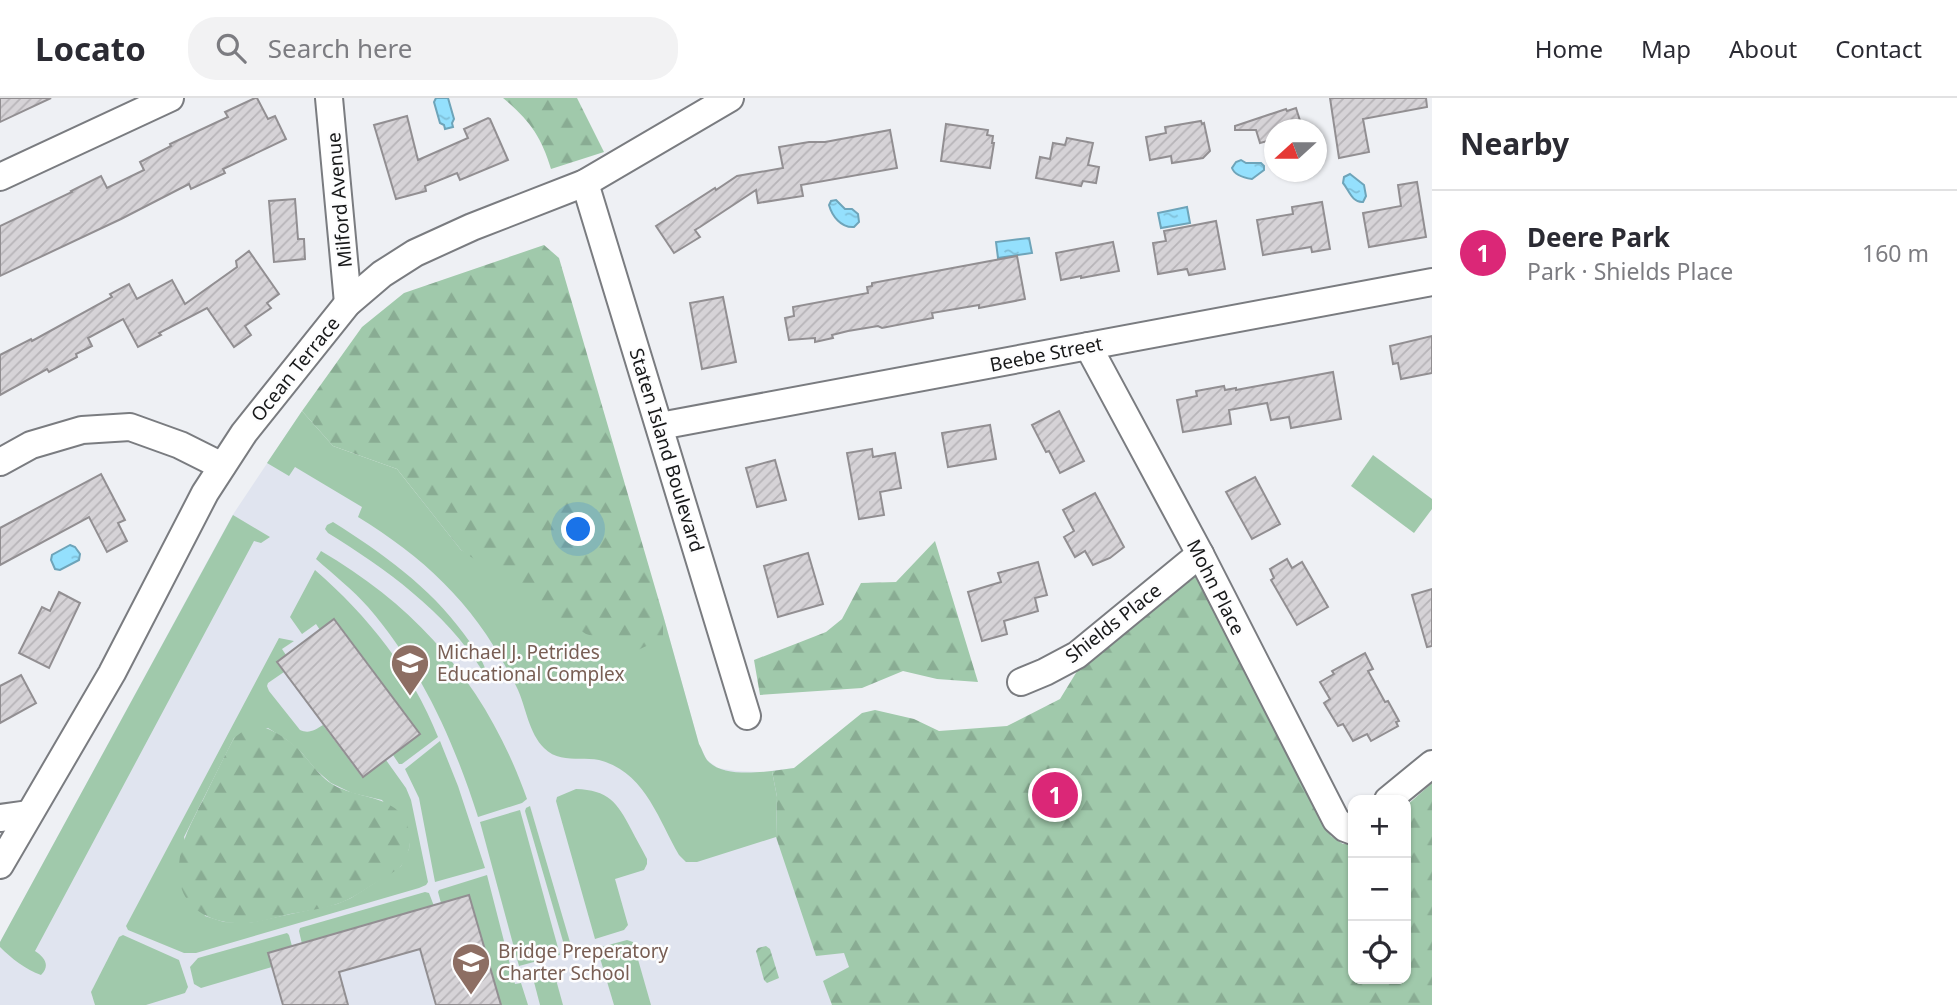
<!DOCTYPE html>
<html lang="en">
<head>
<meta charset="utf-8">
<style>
	:root { --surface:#fff; --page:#f2f2f3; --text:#2b2b33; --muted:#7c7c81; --line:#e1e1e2; --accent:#db2777 }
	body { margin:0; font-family:"Noto Sans",sans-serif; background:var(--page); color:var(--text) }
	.controls { position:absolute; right:21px; bottom:21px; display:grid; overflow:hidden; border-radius:14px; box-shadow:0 2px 5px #0004 }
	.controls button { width:63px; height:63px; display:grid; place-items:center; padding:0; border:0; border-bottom:2px solid var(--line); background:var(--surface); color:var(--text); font:35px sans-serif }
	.compass { position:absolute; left:1264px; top:21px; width:63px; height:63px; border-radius:50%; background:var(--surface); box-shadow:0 2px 5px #0004; rotate:249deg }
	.you { position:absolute; left:579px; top:432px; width:24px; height:24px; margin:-18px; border:5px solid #fff; border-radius:50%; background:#1a73e8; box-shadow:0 0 0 10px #1a73e833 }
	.badge { display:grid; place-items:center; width:46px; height:46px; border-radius:50%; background:var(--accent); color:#fff; font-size:23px; font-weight:700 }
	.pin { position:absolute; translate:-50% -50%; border:4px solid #fff; box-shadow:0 2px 7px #0006 }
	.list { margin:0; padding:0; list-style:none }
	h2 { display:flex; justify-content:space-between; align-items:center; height:91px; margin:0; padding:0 28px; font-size:30px }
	h2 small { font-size:23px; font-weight:400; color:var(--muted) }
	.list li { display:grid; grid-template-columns:46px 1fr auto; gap:21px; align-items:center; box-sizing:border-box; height:126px; padding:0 28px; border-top:2px solid var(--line) }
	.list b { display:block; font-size:26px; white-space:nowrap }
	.list p { margin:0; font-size:23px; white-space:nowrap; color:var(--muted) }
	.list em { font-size:23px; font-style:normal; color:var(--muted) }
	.icon { flex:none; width:38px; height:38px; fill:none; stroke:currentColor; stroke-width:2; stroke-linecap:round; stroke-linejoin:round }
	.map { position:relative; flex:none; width:1432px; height:907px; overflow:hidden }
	header { display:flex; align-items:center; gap:42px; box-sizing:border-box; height:98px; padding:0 35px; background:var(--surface); border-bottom:2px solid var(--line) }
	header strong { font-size:33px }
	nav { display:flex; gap:38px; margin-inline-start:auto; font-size:24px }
	.search { width:490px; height:63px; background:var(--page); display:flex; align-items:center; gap:18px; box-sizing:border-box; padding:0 24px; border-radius:28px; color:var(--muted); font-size:26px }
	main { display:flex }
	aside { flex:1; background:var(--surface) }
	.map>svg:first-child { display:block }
</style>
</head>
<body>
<header>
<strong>Locato</strong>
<div class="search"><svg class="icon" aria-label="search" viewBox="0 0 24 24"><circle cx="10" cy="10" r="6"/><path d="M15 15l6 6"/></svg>Search here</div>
<nav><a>Home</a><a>Map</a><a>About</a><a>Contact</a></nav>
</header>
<main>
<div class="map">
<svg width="1432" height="907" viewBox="0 0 1432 907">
	<defs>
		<pattern id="forest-firs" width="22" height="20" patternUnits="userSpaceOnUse" patternTransform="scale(1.75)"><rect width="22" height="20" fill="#a0c9ab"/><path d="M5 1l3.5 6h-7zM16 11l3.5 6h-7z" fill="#89ac93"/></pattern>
		<pattern id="garden-furrows" width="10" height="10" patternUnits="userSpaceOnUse" patternTransform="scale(1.75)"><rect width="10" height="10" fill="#a0c9ab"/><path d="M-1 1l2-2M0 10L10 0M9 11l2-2" fill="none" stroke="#89ac93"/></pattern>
		<pattern id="water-ripples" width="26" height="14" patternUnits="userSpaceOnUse" patternTransform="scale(1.75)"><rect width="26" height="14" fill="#94e0fd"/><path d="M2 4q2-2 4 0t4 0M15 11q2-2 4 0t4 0" fill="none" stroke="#7fbfd8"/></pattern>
		<pattern id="building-hatch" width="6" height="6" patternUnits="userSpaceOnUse" patternTransform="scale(1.75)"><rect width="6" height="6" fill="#d6d3d7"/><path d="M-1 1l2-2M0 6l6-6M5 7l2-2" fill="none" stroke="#b7b4b8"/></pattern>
	</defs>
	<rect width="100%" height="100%" fill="#eef0f4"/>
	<!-- built -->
	<path fill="#e0e4ef" d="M302 313 333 348 662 540 663 517 699 646 707 662 718 670 737 673 762 674 794 670 860 907H0V844L232 418Z"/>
	<!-- green -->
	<g fill="#a0c9ab" fill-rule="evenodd">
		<path d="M302 313 333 348 397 371 461 452 662 540 663 517 699 646C702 651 704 658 707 662 720 678 753 675 772 673L777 699 776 739 697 764H686L679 757C658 721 645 674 599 662 580 658 560 666 544 650 529 635 526 610 518 592 515 585 511 579 508 573 472 504 423 459 358 419L362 409 295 369 289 378 267 365Z"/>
		<path d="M1373 357 1432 401V411L1414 435 1351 388Z"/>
		<path d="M233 417 270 439 261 445 254 443 35 853C44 859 51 867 41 877 26 872 11 860 0 849V844Z"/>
		<path d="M333 424C382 455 429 488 464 536 472 547 482 560 486 573L482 572C445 513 386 471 328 435L325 431 327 427Z"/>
		<path d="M321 453C422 512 488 591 527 701L522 705 478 719C453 641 422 572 368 509 353 492 334 477 316 461Z"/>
		<path d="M315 472C368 518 412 573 438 639L402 666H399L393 657 420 636 335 522 320 532 316 526 302 536 290 519Z"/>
		<path d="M279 540 294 543 282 551 286 557 277 565 284 574 268 585 267 588 269 593 300 632C309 636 315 632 323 627L362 679 386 662 406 690 411 702 428 784 426 787 419 790 196 855H184L128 832 126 828ZM268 630 287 642 302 655 316 672 331 685 352 695 382 702 410 739 409 751 401 768 351 800 337 806 249 825 224 824 205 818 184 739 234 640Z"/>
		<path d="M440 643 458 688 485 770 435 784 419 700 405 671Z"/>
		<path d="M576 691C608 692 617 704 631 731 636 741 642 751 647 761V766L644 772 615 781 628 827 624 832 595 841 556 703 557 699Z"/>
		<path d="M530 708 572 851 570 856 567 857 525 713 526 710Z"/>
		<path d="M520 712 560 857 519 868 480 724Z"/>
		<path d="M487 777 515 886 521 885 528 907H501L469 797 441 805 438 794 439 792Z"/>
		<path d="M425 794 429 795 434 808 302 846 299 833 300 830Z"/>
		<path d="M287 835 289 837 292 848 272 869 201 890 194 886 190 869 198 860Z"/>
		<path d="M123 837 179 862 188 889 185 895 146 907H95L91 894 119 839Z"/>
		<path d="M627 842 633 844 651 907H614L597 850Z"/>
		<path d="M555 878 563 907H540L534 884Z"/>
	</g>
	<!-- forest -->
	<g fill="url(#forest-firs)">
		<path d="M503 0H577L604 54 551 71C541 38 530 23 503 0Z"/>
		<path d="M544 147 559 160 663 517V540L638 552 586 536 530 500 461 452 397 371 333 348 302 313 362 229 404 195Z"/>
		<path d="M935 443 978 584 937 581 903 573 862 590 760 597 754 562 826 534 842 521 861 485 896 484Z"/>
		<path d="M1188 479H1200L1331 738 1343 746H1353V881H1406V708L1432 685V907H832L823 883 849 869 844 855 816 858 776 739 777 699 772 673 794 670 862 615 875 612 914 621 939 633 1007 628 1060 601 1079 570Z"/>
		<path d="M258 628C274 631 291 643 302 655 312 666 319 678 332 686 359 703 405 695 410 738 411 748 407 761 401 768 395 774 386 778 379 783 365 791 352 801 337 806 322 811 306 813 290 816 277 819 262 824 249 825 210 828 175 809 179 766 181 743 192 723 203 702 213 681 223 661 234 640L247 630Z"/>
	</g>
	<!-- garden -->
	<path fill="url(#garden-furrows)" d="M766 848 770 851 779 880 767 885 764 882 756 853 758 850Z"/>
	<!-- water -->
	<g fill="url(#water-ripples)" stroke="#6ea4b9" stroke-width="2">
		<path d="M436 0H448L454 21 452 25 453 29 445 31 444 27 440 25 434 4Z"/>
		<path d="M1241 62 1246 65H1261L1264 68V72L1252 81C1245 80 1235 78 1232 70L1236 64Z"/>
		<path d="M1350 76 1364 87 1366 98 1363 104C1352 105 1349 92 1343 85L1344 79Z"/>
		<path d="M836 102 845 111H852L858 116 859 124 854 129C841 130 832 118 829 107L831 103Z"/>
		<path d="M1187 109 1190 125 1161 130 1158 115Z"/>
		<path d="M1029 140 1032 155 998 160 996 144Z"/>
		<path d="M70 447 75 449 80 456 79 462 60 472 55 471 51 462 52 457Z"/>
	</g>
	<!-- building -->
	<g fill="url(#building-hatch)" stroke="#928f92" stroke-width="2">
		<path d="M0 0H51L0 24Z"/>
		<path d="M255 0H257L268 21 275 18 286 41 223 71 225 75 191 91 189 86 121 121 0 178V128L72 94 71 93 101 78 107 90 144 72 140 64 171 48 170 46 228 19 225 14Z"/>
		<path d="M1330 0H1426L1427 9 1363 21 1369 54 1339 60Z"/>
		<path d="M1296 10 1303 32H1275V41L1260 45 1256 32H1235V28L1286 11 1287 13Z"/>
		<path d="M407 18 418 62 468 40 464 31 488 20 490 21 508 62 460 82 457 75 425 88 426 93 396 101 374 27Z"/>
		<path d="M1201 23 1202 26 1204 25 1210 53 1203 60 1172 65 1171 58 1150 62 1146 39 1166 35 1165 29Z"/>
		<path d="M946 26 988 32 987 37 993 38 992 45H994L990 70 941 63Z"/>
		<path d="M890 32 897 70 801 87 803 98 758 105 756 92 700 129 695 132 700 139 674 155 656 128 715 90 716 92 737 78 783 70 779 49 809 44H825Z"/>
		<path d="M1067 40 1093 45 1088 67 1099 69 1096 85 1083 83 1081 88 1036 80 1040 59 1050 61 1053 45 1065 47Z"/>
		<path d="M1417 84 1426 139 1369 149 1363 115 1401 108 1398 87Z"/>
		<path d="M295 101 298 141H304L305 161 274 164 269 103Z"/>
		<path d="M1322 104 1330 151 1312 154 1311 149 1263 157 1257 122 1293 116 1292 109Z"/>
		<path d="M1216 123 1225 171 1189 177 1187 171 1158 176 1153 145 1166 143 1164 133Z"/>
		<path d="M1113 144 1119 173 1081 180V178L1061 182 1056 155Z"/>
		<path d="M249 153 279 196 267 205 271 210 245 228 251 237 234 249 207 210 159 235 161 237 138 249 123 221 88 240 92 248 76 256 77 259 49 274 47 271 0 297V257L31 241 32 243 112 199 110 196 129 186 137 201 172 182 185 206 237 169 236 163Z"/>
		<path d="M1017 158 1025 201 979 210V207L932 215 933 220 882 230 878 228 848 233 832 237 833 240 815 244V240L789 242 785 220 794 218 793 209 868 195 867 189 872 188V185Z"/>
		<path d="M723 199 736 264 702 271 690 205Z"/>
		<path d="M1432 238V275L1401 281 1398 265 1393 266 1390 248Z"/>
		<path d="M1333 274 1341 321 1291 330 1289 319 1271 322 1267 305 1229 312 1231 326 1183 334 1177 302 1197 298 1196 293 1224 288 1225 292 1236 290V292Z"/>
		<path d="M1059 313 1084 363 1060 375 1049 353 1046 354 1032 327Z"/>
		<path d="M990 327 996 361 948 369 942 335Z"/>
		<path d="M872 351 873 359 895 355 901 390 880 394 884 417 859 421 847 355Z"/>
		<path d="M775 362 786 402 757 409 746 370Z"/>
		<path d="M101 376 125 422 118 425 127 443 107 454 89 419 0 467V430Z"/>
		<path d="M1255 379 1280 426 1252 441 1226 394Z"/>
		<path d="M1095 395 1124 449 1110 460 1093 467 1085 453 1075 459 1064 439 1074 433 1063 412Z"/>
		<path d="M808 455 823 506 778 519 764 468Z"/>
		<path d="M1287 461 1292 470 1302 464 1328 509 1297 527 1271 482 1274 480 1270 471Z"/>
		<path d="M1038 464 1047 497 1035 500 1038 513 1004 523 1007 536 982 543 968 494 1001 484 998 475Z"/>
		<path d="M1432 491V548L1427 549 1412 497Z"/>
		<path d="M59 494 80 505 49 570 19 555 42 509 50 513Z"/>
		<path d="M334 521 420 636 363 679 277 564Z"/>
		<path d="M1365 555 1373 571 1368 573 1385 604 1388 603 1399 623 1396 624 1398 628 1371 643 1367 636 1353 643 1343 626 1338 628 1324 605 1330 601 1320 584 1334 576 1332 573Z"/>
		<path d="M21 577 36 605 0 625V588Z"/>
		<path d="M469 797 501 907H436L420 851 339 874 348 907H283L268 855Z"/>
	</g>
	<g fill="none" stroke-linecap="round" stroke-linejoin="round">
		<!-- street casing -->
		<g stroke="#7a7c80" stroke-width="30">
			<g id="street">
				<path d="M329 0 348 205"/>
				<path d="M0 79 170 0"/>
				<path d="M585 85 747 618"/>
				<path d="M1088 248 1200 456 1336 722 1345 730 1353 733"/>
				<path d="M660 328 1432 184"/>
				<path d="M0 364 31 347 82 332 130 329 180 347 222 368"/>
				<path d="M1021 584 1045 574 1077 557 1200 456"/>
				<path d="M1388 702 1432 666"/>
				<path d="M0 720 29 716"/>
				<path d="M0 767 112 575 205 395 244 335 348 205 382 176 415 155 472 129 585 85 730 0"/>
			</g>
		</g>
		<!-- street -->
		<use href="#street" stroke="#fff" stroke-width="26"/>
	</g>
	<!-- icons -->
	<defs>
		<g id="school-pin" transform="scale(2.0125)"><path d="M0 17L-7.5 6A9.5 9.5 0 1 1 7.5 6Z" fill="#8d6e63" stroke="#fdfdfe"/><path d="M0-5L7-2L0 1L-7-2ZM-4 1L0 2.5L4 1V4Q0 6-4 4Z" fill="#fff"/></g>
	</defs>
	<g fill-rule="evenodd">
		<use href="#school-pin" x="410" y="565"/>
		<use href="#school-pin" x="471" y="864"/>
	</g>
	<g text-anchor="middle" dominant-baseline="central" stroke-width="5" stroke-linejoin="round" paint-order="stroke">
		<!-- street labels -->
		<g font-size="19" fill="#171819" stroke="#fdfdfe">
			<text transform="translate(339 102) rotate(-95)">Milford Avenue</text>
			<text transform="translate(1046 256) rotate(-11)">Beebe Street</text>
			<text transform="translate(295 271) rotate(-51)">Ocean Terrace</text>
			<text transform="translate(667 352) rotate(73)">Staten Island Boulevard</text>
			<text transform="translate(1216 489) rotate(63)">Mohn Place</text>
			<text transform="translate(1113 525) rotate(-38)">Shields Place</text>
		</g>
		<!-- education labels -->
		<g font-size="19" fill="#785e54" stroke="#fdfdfe" text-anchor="start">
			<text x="437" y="554">Michael J. Petrides<tspan x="437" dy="22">Educational Complex</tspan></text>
			<text x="498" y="853">Bridge Preperatory<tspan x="498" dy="22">Charter School</tspan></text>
		</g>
	</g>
</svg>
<div class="controls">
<button>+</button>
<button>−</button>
<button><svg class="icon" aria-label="locate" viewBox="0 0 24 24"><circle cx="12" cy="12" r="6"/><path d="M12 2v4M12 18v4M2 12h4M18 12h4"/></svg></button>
</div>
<svg class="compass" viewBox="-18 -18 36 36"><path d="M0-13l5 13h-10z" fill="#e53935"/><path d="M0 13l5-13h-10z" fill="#7c7c81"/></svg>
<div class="you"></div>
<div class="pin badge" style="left:1055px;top:697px">1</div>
</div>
<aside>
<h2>Nearby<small></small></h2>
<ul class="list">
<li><span class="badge">1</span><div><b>Deere Park</b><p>Park · Shields Place</p></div><em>160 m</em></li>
</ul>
</aside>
</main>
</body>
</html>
